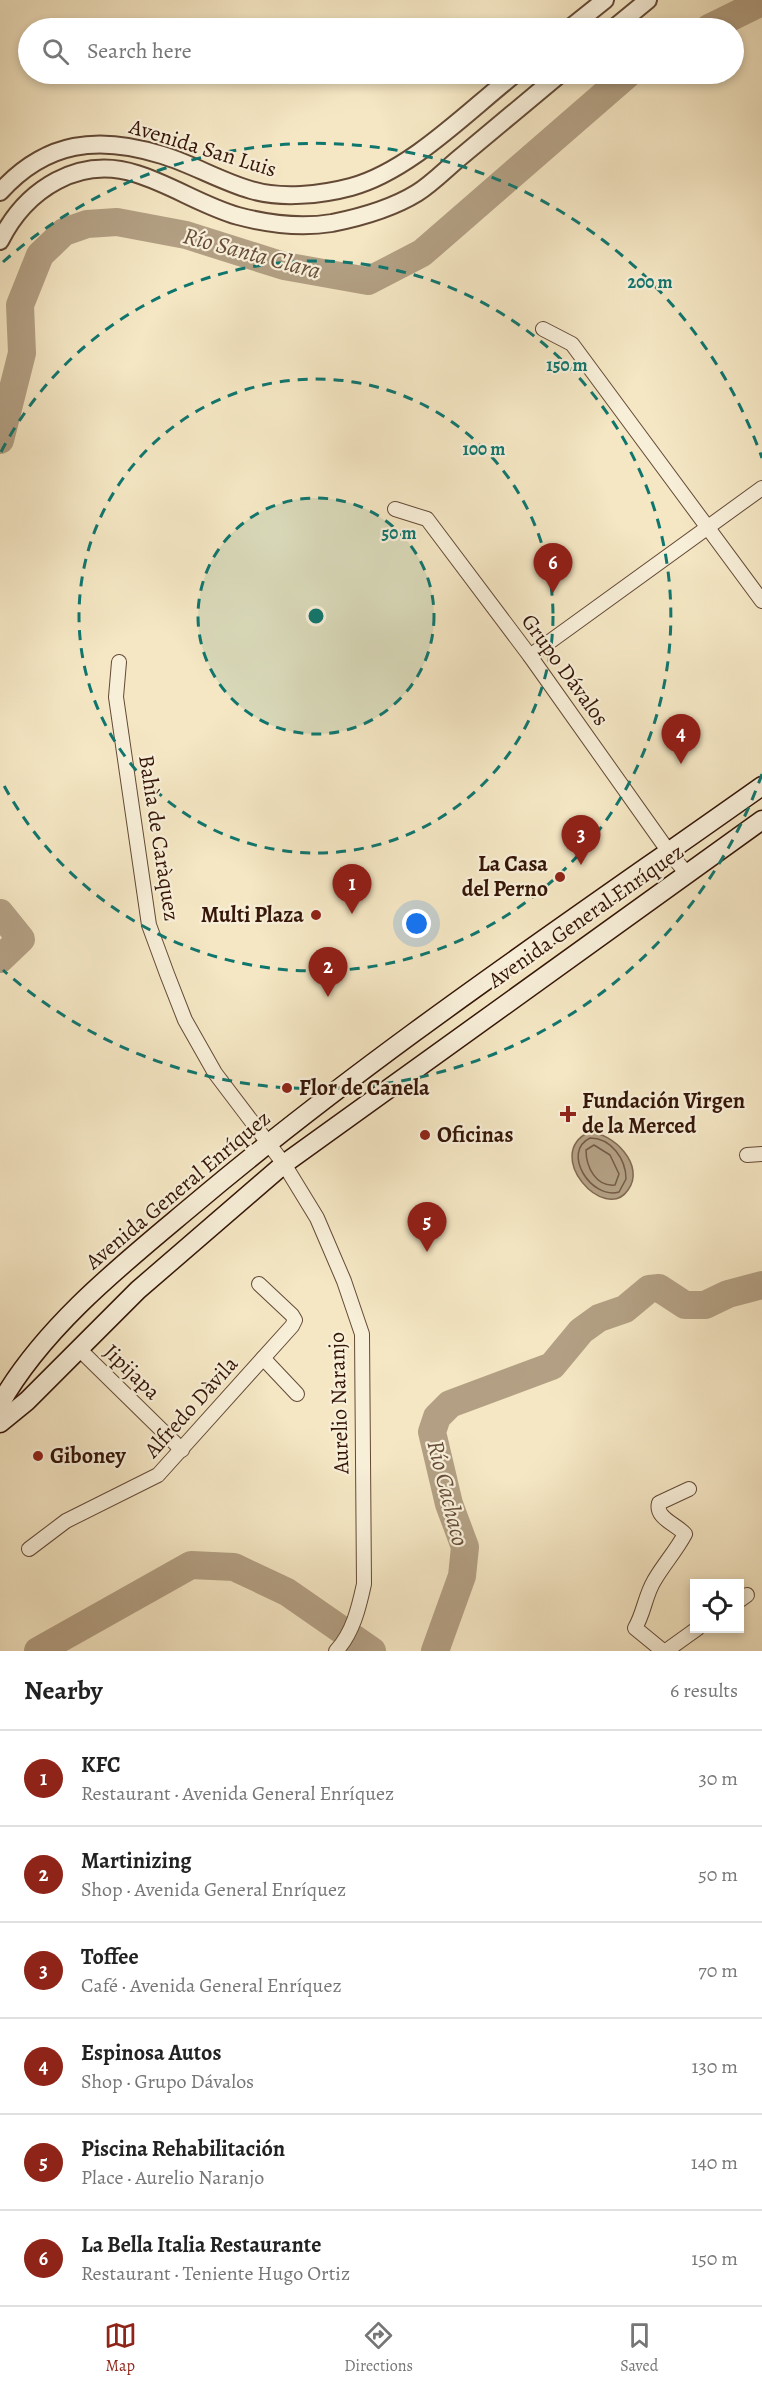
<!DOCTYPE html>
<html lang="en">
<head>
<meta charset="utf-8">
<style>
	:root { --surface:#fff; --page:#f6f6f6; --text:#222; --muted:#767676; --line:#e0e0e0; --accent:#8f2418 }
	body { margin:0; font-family:Alegreya,serif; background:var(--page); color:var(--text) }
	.controls { position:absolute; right:18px; bottom:18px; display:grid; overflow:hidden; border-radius:0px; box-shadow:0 3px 9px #0003 }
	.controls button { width:54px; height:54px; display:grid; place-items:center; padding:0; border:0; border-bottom:2px solid var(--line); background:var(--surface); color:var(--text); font:30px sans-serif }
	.you { position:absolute; left:417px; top:924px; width:21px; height:21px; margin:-15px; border:4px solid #fff; border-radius:50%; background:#1a73e8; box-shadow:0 0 0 9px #1a73e833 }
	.badge { display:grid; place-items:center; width:39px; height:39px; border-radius:50%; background:var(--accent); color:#fff; font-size:20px; font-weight:700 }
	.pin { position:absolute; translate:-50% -50px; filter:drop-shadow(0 2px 3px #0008) }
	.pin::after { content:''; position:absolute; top:32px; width:21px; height:18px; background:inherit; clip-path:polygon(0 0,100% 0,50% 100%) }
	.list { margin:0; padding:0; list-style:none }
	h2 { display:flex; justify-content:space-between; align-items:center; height:78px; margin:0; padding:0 24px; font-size:26px }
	h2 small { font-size:20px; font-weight:400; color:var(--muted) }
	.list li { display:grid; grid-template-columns:39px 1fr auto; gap:18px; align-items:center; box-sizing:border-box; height:96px; padding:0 24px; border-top:2px solid var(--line) }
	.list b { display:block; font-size:22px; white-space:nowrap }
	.list p { margin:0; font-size:20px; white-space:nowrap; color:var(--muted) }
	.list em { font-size:20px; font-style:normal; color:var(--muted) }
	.icon { flex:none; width:33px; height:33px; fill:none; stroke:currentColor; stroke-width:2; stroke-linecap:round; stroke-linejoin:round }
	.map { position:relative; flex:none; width:762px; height:1651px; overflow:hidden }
	.search { position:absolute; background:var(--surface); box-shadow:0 3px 9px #0003; left:18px; right:18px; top:18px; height:66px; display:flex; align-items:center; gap:15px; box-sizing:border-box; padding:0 21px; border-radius:33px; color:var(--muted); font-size:22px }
	.sheet { height:654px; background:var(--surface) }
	nav { display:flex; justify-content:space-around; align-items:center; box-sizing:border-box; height:84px; border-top:2px solid var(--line); background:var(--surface); font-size:16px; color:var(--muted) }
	nav a { display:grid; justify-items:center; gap:3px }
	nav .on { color:var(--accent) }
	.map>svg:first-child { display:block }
</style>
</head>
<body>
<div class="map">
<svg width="762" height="1651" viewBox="0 0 762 1651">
	<rect width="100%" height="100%" fill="#f5e7c4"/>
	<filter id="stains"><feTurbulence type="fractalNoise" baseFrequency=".00333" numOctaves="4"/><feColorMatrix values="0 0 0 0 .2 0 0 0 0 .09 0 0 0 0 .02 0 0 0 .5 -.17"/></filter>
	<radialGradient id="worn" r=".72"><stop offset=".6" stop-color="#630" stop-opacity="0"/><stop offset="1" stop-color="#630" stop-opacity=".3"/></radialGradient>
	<!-- water -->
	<path fill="#b3a084" stroke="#806852" stroke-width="1.5" d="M589 1132C613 1133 646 1165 628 1190 605 1224 542 1155 589 1132Z"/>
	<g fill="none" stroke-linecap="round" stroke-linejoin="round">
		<!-- shore -->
		<g stroke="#745a46" stroke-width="1.5">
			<path d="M590 1138C611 1138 626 1159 626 1179L619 1192C591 1200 561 1152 590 1138Z"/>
			<path d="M594 1145 610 1155 619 1174 615 1185C596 1187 586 1167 586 1150Z"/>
		</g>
		<!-- river -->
		<g stroke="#b3a084" stroke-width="28">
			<path d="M709 28 762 2"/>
			<path d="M0 440 22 353 20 305 40 255 64 232 87 224 117 222 186 235 284 266 368 281 422 253 628 74"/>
			<path d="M0 913 21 939 0 959"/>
			<path d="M38 1651 191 1565 234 1567 287 1592 372 1651"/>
			<path d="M435 1651 462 1576 465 1547 449 1504 432 1432 437 1417 450 1404 552 1366 581 1331 599 1318 625 1309 649 1289 659 1288 685 1305H705L728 1294 762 1285"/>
		</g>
		<!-- minor casing -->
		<g stroke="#644a36" stroke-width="16">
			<g id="minor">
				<path d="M543 329 572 344 762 601"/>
				<path d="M395 509 427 519 530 656 669 852 687 874"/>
				<path d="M530 656 762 488"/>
				<path d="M119 662 116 697 149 925 167 974 185 1020 215 1073 284 1164 317 1218 344 1281 362 1334 364 1584C359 1607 353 1633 336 1651"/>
				<path d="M747 1155 762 1154"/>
				<path d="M79 1349 182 1450"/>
				<path d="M263 1358 297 1394"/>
				<path d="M29 1549 66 1521 158 1475 292 1326 295 1320 292 1315 259 1284"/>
				<path d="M740 1600 747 1595"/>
				<path d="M663 1651 635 1628C644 1613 645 1596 654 1581 663 1565 676 1551 685 1534 676 1524 655 1518 659 1503L689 1489"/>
				<path d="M666 1651 698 1628"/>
			</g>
		</g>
		<!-- tertiary casing -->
		<g stroke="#644a36" stroke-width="20">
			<g id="tertiary">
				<path d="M570 28 605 0"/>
				<path d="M614 28 648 0"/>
				<path d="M0 192C46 141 98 135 162 155 192 164 220 181 251 190 281 199 321 195 351 187 410 171 467 112 515 74"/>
				<path d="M0 241C26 189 79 155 137 174 172 185 203 206 238 216 268 224 302 228 332 223 362 217 391 209 417 193 433 183 448 167 463 155 495 128 528 101 560 74"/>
			</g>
		</g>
		<!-- secondary casing -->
		<g stroke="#341507" stroke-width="21">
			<g id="secondary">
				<path d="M0 1404C44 1326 124 1263 192 1206 372 1054 570 922 762 786"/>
				<path d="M0 1423 27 1401 138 1290 284 1164 762 820"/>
			</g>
		</g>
		<!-- minor -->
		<use href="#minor" stroke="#f8efd9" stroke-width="14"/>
		<!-- tertiary -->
		<use href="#tertiary" stroke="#f8efd9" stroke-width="16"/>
		<!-- secondary -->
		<use href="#secondary" stroke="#f8efd9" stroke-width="18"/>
	</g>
	<!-- distance rings -->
	<circle cx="316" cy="616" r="118" fill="#0f766e" fill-opacity=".12"/>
	<g fill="none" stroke="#0f766e" stroke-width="3" stroke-dasharray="10 8">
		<circle cx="316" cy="616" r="118"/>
		<circle cx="316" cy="616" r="237"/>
		<path d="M1 452A355 355 0 1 1 1 780"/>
		<path d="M762 774A473 473 0 0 1 3 970M3 262A473 473 0 0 1 762 458"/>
	</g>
	<!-- markers -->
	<g fill="#8f2418" stroke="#f8efd9" stroke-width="2">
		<circle cx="560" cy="877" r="6"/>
		<circle cx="316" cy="915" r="6"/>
		<circle cx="287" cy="1088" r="6"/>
		<path d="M565 1105h6v6h6v6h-6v6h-6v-6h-6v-6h6z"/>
		<circle cx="425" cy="1135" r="6"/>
		<circle cx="38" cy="1456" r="6"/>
	</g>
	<g text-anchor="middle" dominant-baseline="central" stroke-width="4.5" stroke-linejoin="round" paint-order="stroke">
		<!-- street labels -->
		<g font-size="22" fill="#341507" stroke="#f8efd9">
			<text transform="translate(203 148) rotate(17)">Avenida San Luis</text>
			<text transform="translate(565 670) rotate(54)">Grupo Dávalos</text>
			<text transform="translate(159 838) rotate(81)">Bahìa de Caràquez</text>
			<text transform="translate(586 916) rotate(-35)">Avenida General Enríquez</text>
			<text transform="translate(178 1190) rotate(-40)">Avenida General Enríquez</text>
			<text transform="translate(132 1372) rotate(44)">Jipijapa</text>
			<text transform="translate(339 1403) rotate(-92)">Aurelio Naranjo</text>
			<text transform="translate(191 1407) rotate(-48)">Alfredo Dàvila</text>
		</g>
		<!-- poi labels -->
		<g font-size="22" font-weight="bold" fill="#341507" stroke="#f8efd9" text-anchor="start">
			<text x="548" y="864" text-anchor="end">La Casa<tspan x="548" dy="25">del Perno</tspan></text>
			<text x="304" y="915" text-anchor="end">Multi Plaza</text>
			<text x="299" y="1088">Flor de Canela</text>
			<text x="582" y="1101">Fundación Virgen<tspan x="582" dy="25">de la Merced</tspan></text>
			<text x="437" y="1135">Oficinas</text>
			<text x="50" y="1456">Giboney</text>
		</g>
		<!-- water labels -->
		<g font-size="24" font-style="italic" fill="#674d39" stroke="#f8efd9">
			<text transform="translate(252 253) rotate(15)">Río Santa Clara</text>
			<text transform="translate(448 1493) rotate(76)">Río Cachaco</text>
		</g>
	</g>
	<circle cx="316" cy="616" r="9" fill="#0f766e" stroke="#f8efd9" stroke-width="3"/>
	<g font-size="18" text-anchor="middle" font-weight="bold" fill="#0f766e" stroke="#f8efd9" stroke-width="4.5" stroke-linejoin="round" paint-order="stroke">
		<text x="650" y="288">200 m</text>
		<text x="567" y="371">150 m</text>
		<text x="484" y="455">100 m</text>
		<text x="399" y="539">50 m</text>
	</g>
	<rect width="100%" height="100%" filter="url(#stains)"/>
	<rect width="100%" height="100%" fill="url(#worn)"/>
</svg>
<div class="controls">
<button><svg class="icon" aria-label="locate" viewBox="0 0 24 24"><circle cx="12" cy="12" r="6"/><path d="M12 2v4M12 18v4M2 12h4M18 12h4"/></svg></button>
</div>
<div class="you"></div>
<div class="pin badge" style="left:352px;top:914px">1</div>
<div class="pin badge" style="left:328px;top:997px">2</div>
<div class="pin badge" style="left:581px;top:865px">3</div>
<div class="pin badge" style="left:681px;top:764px">4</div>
<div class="pin badge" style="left:427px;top:1252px">5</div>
<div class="pin badge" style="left:553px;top:593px">6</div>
<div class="search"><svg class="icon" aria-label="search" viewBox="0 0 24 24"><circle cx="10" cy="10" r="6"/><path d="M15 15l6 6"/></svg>Search here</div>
</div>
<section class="sheet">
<h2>Nearby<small>6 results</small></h2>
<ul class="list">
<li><span class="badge">1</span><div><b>KFC</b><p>Restaurant · Avenida General Enríquez</p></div><em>30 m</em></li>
<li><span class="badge">2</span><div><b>Martinizing</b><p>Shop · Avenida General Enríquez</p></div><em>50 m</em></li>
<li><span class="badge">3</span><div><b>Toffee</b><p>Café · Avenida General Enríquez</p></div><em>70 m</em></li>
<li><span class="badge">4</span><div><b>Espinosa Autos</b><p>Shop · Grupo Dávalos</p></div><em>130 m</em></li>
<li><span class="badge">5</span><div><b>Piscina Rehabilitación</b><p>Place · Aurelio Naranjo</p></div><em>140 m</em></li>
<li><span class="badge">6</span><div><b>La Bella Italia Restaurante</b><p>Restaurant · Teniente Hugo Ortiz</p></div><em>150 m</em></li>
</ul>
</section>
<nav>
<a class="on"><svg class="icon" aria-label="map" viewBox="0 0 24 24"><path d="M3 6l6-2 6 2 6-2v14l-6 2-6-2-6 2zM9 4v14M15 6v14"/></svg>Map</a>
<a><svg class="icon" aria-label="directions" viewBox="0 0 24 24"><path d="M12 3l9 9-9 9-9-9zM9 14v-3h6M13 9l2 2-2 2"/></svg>Directions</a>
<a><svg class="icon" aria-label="saved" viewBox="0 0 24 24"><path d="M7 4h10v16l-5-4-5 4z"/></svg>Saved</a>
</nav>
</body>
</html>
